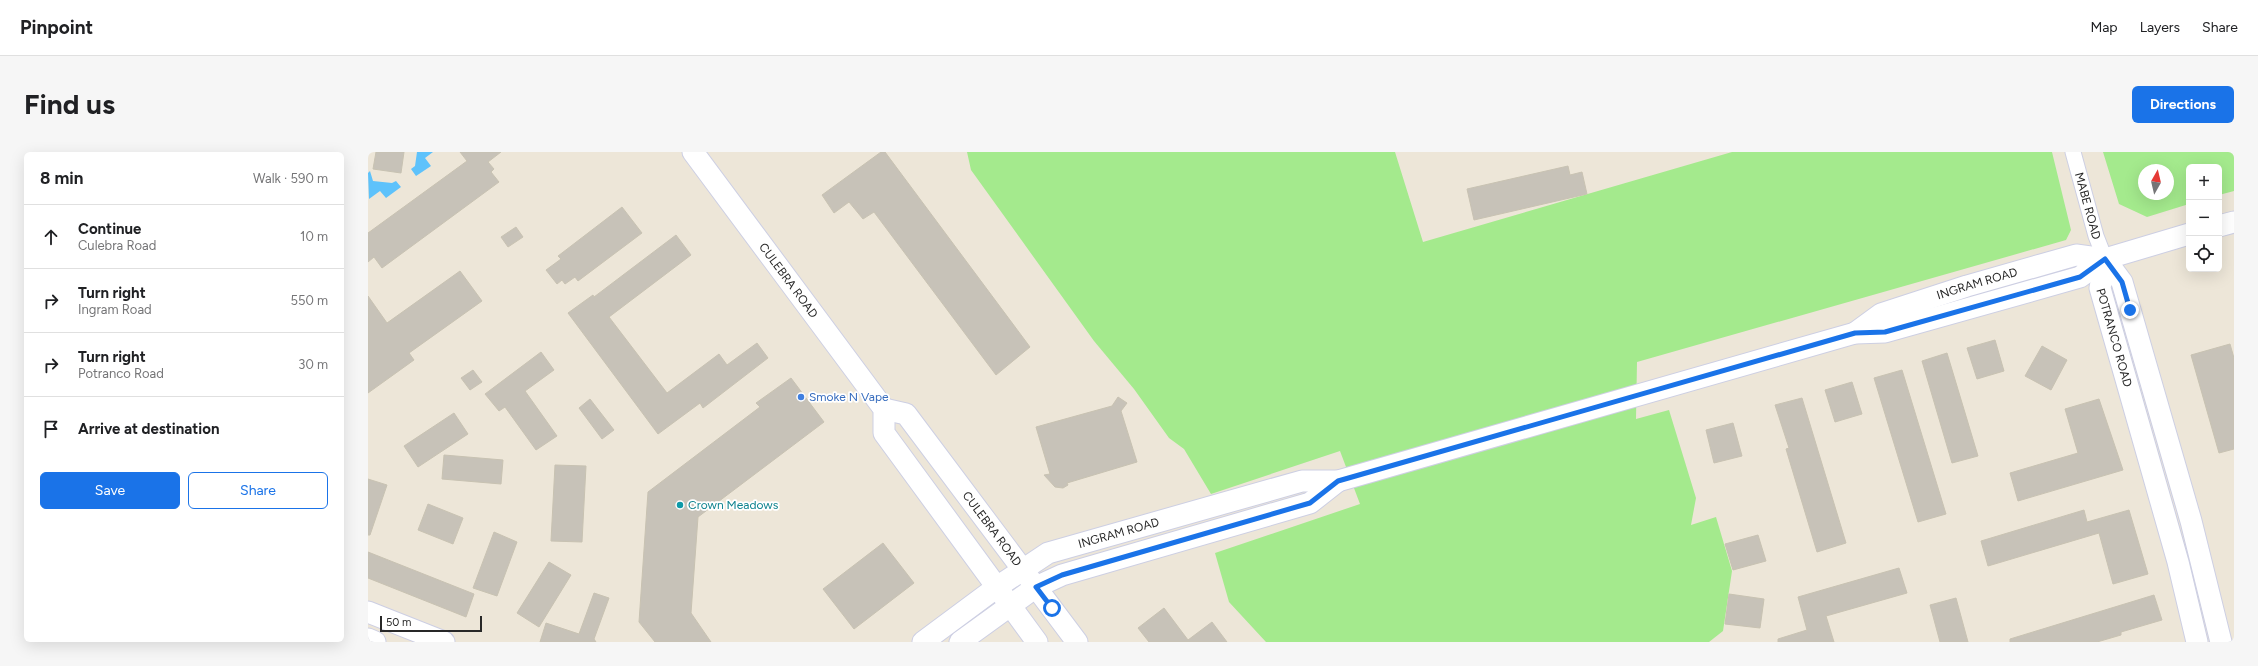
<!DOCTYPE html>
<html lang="en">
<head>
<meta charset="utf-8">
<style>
	:root { --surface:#fff; --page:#f6f6f6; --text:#202124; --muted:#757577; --line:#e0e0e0; --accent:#1a73e8 }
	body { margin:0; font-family:Figtree,sans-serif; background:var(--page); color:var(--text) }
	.controls { position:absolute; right:12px; top:12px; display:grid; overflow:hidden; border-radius:6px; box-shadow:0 4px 16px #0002 }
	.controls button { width:36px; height:36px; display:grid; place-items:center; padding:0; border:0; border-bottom:1px solid var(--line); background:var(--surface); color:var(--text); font:20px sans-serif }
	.compass { position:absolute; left:1770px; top:12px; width:36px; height:36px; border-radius:50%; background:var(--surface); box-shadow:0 4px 16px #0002; rotate:8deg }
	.scale { position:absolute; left:12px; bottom:10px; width:102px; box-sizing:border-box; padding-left:4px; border:2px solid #282828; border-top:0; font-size:11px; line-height:14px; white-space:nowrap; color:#282828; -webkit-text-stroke:3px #fff; paint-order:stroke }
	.stop { position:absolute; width:12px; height:12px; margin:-9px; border:3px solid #1a73e8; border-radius:50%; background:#fff }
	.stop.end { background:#1a73e8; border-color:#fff; box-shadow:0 1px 4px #0008 }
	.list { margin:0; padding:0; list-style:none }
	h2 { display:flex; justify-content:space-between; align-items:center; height:52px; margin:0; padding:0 16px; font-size:17px }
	h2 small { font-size:13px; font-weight:400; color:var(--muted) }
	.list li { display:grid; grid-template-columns:26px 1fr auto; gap:12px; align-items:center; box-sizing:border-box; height:64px; padding:0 16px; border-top:1px solid var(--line) }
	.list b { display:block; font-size:15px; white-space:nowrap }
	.list p { margin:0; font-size:13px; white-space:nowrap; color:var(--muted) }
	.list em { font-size:13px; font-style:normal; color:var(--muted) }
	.actions { display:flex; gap:8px; padding:12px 16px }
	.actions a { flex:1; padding:9px 0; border:1px solid var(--accent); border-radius:6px; text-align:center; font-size:14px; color:var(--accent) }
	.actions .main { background:var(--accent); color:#fff }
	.icon { flex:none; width:22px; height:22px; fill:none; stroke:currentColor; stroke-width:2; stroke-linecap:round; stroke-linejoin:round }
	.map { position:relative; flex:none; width:1866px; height:490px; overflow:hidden; border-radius:6px }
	header { display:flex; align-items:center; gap:24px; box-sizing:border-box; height:56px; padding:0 20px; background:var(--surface); border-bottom:1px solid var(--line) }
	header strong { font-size:19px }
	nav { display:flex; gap:22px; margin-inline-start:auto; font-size:14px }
	.intro { display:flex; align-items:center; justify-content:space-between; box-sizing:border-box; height:96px; padding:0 24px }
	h1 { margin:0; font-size:28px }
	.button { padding:10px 18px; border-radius:6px; background:var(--accent); color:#fff; font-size:14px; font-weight:700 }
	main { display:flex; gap:24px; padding:0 24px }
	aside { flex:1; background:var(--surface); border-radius:6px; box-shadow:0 4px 16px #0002 }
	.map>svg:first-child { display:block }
</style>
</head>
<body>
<header>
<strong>Pinpoint</strong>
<nav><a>Map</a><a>Layers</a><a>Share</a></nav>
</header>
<div class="intro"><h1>Find us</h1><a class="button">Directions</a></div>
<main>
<aside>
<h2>8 min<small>Walk · 590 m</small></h2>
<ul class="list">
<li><svg class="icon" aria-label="ahead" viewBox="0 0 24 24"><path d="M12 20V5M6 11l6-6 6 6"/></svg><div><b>Continue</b><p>Culebra Road</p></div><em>10 m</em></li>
<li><svg class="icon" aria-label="right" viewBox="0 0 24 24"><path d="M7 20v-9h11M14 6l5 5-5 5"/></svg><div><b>Turn right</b><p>Ingram Road</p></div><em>550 m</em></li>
<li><svg class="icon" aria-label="right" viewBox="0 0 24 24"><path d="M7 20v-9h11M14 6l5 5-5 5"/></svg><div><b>Turn right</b><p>Potranco Road</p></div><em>30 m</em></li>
<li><svg class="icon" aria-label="arrive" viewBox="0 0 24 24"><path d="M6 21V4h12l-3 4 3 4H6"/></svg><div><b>Arrive at destination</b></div></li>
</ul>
<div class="actions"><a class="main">Save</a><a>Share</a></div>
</aside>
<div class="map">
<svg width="1866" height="490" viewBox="0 0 1866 490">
	<rect width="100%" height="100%" fill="#ede6d8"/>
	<!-- green -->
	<g fill="#a4ea8d" fill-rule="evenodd">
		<path d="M599 0H1027L1055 90 1364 0H1684L1703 78 1698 88 1269 210 1268 267 1301 258 1328 346 1323 373 1348 365 1364 419 1355 479 1341 490H898L861 450 847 401 992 352 972 299 843 342 816 297 801 286 766 237 726 189 603 18Z"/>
		<path d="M1735 0H1866V39L1851 43V15H1821V52L1779 65 1751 52ZM1776 18H1800V42H1776Z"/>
	</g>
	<!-- water -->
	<g fill="#5ec2fb">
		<path d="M49 0H65L57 6 63 14 48 24 43 17 47 14Z"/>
		<path d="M2 19 5 29 24 31 28 29 33 35 18 46 12 39 1 47 0 21Z"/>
	</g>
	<!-- building -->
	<g fill="#c7c2b8" stroke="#c8c2b2">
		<path d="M8 0H36L33 21 5 17Z"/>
		<path d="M92 0H133L120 10 126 17 123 20 131 30 14 116 6 105 0 110V81L99 9Z"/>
		<path d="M513 0H517L662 195 628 223 506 60 495 67 481 50 466 61 454 43Z"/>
		<path d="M1200 14 1202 23 1214 20 1219 42 1106 68 1099 37Z"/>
		<path d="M254 55 274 81 210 129 207 125 197 132 194 128 189 132 178 118 193 107 190 104Z"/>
		<path d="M148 75 155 85 140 95 133 85Z"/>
		<path d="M308 83 323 103 241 165 299 241 351 202 359 213 389 191 400 206 335 256 332 251 290 282 200 161 225 143 226 145Z"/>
		<path d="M92 119 114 149 41 201 46 208 0 241V144L19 171Z"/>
		<path d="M1627 188 1636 219 1609 227 1599 196Z"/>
		<path d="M1862 192 1866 206V297L1851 301 1823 203Z"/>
		<path d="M1674 194 1699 208 1683 238 1657 224Z"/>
		<path d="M173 200 186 218 157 239 189 284 168 298 137 255 131 259 117 242Z"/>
		<path d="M1579 201 1610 304 1584 311 1554 209Z"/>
		<path d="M105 218 114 230 102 238 93 226Z"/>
		<path d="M1534 218 1578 362 1550 370 1506 226Z"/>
		<path d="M423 226 456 270 330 365 323 461 343 490H287L271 470 280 340 392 255 388 251Z"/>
		<path d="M1484 230 1494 262 1467 270 1457 238Z"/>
		<path d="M750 245 759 251 753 259 769 310 699 331 700 333 695 336 687 335 676 323 682 322 668 275 744 254Z"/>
		<path d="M1434 246 1478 391 1449 400 1418 297 1421 296 1407 253Z"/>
		<path d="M222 247 246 278 234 287 211 256Z"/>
		<path d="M1731 247 1755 318 1650 349 1642 321 1710 301 1697 257Z"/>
		<path d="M86 261 100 282 50 315 36 294Z"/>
		<path d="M1365 271 1374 304 1346 311 1338 278Z"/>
		<path d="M76 303 135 308 133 332 74 327Z"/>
		<path d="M187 313 218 314 214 390 183 389Z"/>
		<path d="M0 327 19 333 2 383H0Z"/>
		<path d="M60 352 95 366 85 392 50 378Z"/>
		<path d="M1716 358 1719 370 1761 358 1780 422 1745 432 1731 381 1620 414 1613 389Z"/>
		<path d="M126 380 149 390 129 444 105 436Z"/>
		<path d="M1390 383 1398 409 1365 418 1357 392Z"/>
		<path d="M515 391 546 431 486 477 455 437Z"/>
		<path d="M0 400 106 442 98 465 0 426Z"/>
		<path d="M181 410 203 423 171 475 149 461Z"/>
		<path d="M1531 416 1539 441 1458 464 1466 490H1410V487L1439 478 1430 445Z"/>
		<path d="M226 441 241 446 226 487 228 490H172L178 471 211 482Z"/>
		<path d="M1361 442 1396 447 1392 476 1357 472Z"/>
		<path d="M1786 443 1794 468 1753 480V483L1729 490H1642V487Z"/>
		<path d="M1588 446 1600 490H1572L1562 453Z"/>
		<path d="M796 456 820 488 844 470 859 490H781L770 476Z"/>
	</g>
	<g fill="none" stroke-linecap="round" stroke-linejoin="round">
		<!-- street casing -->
		<g stroke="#cdcfe3" stroke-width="17">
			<g id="street">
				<path id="s1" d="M1705 0 1728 84 1737 107"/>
			</g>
		</g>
		<!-- secondary casing -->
		<g stroke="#cdcfe3" stroke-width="23">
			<g id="secondary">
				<path id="s2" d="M325 0 516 257V281L669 490"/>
				<path d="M1851 74 1866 70"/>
				<path d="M1737 107 1754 130 1823 369 1853 490"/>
				<path id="s3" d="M1737 107 1732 136 1810 410 1829 490"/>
				<path id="s4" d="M1487 181 1513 162 1599 134 1708 103 1737 107"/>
				<path id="s5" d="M516 257 538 262 709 490"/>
				<path d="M0 460 76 490"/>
				<path d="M0 487 7 490"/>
				<path id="s6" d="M555 490 629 435 680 401 934 329H970L1487 181 1517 180 1712 125 1737 107 1821 82"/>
				<path d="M592 490 668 435 694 423 942 351 970 329"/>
			</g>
		</g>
		<!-- street -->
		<use href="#street" stroke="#fff" stroke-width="15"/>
		<!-- secondary -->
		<use href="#secondary" stroke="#fff" stroke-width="21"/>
	</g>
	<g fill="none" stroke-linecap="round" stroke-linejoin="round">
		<!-- route -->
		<path stroke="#1a73e8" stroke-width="5" d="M684 456 668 435 694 423 942 351 970 329 1487 181 1517 180 1712 125 1737 107 1754 130 1762 158"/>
	</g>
	<!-- markers -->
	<circle fill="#3f7fe0" stroke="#fff" stroke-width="1.5" cx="433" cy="245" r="4"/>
	<circle fill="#0f9aa8" stroke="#fff" stroke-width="1.5" cx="312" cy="353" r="4"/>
	<g text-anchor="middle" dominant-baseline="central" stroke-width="3.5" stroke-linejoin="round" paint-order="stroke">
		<!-- street labels -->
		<g font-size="12" fill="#282828" stroke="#fff">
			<text stroke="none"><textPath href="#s1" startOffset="56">MABE ROAD</textPath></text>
			<text stroke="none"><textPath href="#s2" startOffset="160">CULEBRA ROAD</textPath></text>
			<text stroke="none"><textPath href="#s4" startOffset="133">INGRAM ROAD</textPath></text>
			<text stroke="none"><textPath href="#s3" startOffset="81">POTRANCO ROAD</textPath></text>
			<text stroke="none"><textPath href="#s5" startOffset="166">CULEBRA ROAD</textPath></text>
			<text stroke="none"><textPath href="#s6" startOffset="227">INGRAM ROAD</textPath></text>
		</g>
		<!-- shop labels -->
		<g font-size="12" fill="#366cbe" stroke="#fff" text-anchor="start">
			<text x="441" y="245">Smoke N Vape</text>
		</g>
		<!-- culture labels -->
		<g font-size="12" fill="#0d838f" stroke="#fff" text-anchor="start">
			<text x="320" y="353">Crown Meadows</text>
		</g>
	</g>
</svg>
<div class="controls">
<button>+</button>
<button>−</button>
<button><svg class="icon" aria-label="locate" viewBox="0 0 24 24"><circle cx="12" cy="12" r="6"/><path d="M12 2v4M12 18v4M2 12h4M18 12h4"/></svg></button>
</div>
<svg class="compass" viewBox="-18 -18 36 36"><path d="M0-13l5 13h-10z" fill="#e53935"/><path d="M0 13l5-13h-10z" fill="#757577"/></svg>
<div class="scale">50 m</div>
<div class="stop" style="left:684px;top:456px"></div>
<div class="stop end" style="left:1762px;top:158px"></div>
</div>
</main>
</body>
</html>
